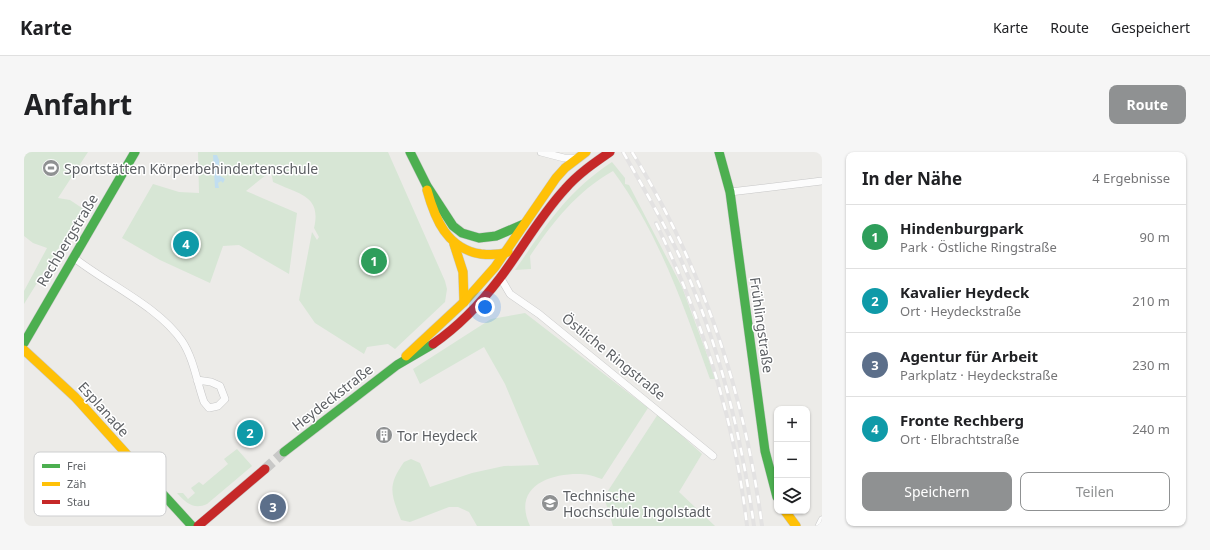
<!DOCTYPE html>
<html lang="de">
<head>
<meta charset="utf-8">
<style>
	:root { --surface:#fff; --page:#f6f6f6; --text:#202124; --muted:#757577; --line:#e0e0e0; --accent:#8f9192 }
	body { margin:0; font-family:"Noto Sans",sans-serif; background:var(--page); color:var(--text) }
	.controls { position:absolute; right:12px; bottom:12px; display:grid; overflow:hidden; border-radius:8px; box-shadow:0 1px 3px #0004 }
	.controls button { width:36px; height:36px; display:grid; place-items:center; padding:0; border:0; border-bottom:1px solid var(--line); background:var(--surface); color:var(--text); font:20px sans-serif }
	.you { position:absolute; left:461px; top:155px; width:14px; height:14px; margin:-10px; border:3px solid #fff; border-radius:50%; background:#1a73e8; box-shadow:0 0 0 6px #1a73e833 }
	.badge { display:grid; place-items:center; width:26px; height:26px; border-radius:50%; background:var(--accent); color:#fff; font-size:13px; font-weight:700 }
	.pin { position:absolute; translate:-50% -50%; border:2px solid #fff; box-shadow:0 1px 4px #0006 }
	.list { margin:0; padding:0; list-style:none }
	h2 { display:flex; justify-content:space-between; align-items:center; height:52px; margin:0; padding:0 16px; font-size:17px }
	h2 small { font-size:13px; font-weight:400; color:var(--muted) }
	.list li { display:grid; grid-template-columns:26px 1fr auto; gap:12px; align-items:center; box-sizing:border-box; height:64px; padding:0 16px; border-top:1px solid var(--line) }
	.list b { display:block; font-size:15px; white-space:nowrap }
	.list p { margin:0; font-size:13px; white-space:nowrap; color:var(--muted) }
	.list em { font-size:13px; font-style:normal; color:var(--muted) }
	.actions { display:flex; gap:8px; padding:12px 16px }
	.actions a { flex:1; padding:9px 0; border:1px solid var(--accent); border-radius:8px; text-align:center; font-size:14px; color:var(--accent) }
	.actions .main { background:var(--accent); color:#fff }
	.icon { flex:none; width:22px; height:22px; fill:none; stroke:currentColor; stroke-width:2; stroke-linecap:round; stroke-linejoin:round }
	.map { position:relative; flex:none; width:798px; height:374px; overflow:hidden; border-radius:8px }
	header { display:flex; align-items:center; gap:24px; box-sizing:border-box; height:56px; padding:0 20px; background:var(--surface); border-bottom:1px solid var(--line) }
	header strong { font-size:19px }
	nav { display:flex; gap:22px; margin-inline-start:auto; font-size:14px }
	.intro { display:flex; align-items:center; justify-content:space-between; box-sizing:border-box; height:96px; padding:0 24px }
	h1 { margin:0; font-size:28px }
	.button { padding:10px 18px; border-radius:8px; background:var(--accent); color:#fff; font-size:14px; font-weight:700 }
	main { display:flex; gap:24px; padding:0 24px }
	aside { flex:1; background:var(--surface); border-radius:8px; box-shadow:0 1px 3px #0004 }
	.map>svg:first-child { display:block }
</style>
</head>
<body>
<header>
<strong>Karte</strong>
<nav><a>Karte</a><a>Route</a><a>Gespeichert</a></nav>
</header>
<div class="intro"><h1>Anfahrt</h1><a class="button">Route</a></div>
<main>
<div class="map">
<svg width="798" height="374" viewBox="0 0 798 374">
	<rect width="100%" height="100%" fill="#ecebe8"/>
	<!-- green -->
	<g fill="#d7e6d5">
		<path d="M0 0H64L34 46 46 48 61 58C55 72 44 86 34 97L0 152V139L23 96 9 91 0 84Z"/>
		<path d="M174 0H364L421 129 423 137 421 150 371 197 364 192 343 195 340 202 291 171 275 148 288 80 293 88 295 85 290 76C298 43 274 42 249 30L247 19 222 39 273 61 265 122 215 93 199 94 186 131 136 108 98 86 129 32 155 40 175 41Z"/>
		<path d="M588 10 601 26V32L605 33 658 135 692 227H686C660 155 635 81 589 19 552 40 529 70 506 104L507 117 491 118C522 74 542 40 588 10Z"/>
		<path d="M501 161 624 256 578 327C572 325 564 322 557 322 525 321 488 335 506 374H453L445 360 434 355H425L386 370 377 368C367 342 363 334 380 310L387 307 396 311 406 335 448 321 480 314 515 313 481 232 460 195 396 232 389 217 467 167Z"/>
		<path d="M634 262 678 302 655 340 691 374H589L580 345Z"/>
		<path d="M213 297 228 314 183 352C170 358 162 351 153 341H159L164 347 171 341 167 336 175 330 179 333 204 312 200 307Z"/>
	</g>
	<!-- water -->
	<path fill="#c1def0" d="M189 3H193L195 8V23L201 27 199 31 197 29 194 31 195 36H191Z"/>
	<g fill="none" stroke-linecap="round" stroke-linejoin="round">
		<!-- secondary-tunnel -->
		<path stroke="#c8c8c7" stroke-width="10" stroke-dasharray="10 5" stroke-linecap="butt" d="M241 317 260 300"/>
		<!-- street casing -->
		<g stroke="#c7c7c7" stroke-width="8">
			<g id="street">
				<path d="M517 0 540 6H554"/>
				<path d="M706 40 798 29"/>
				<path d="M49 105C83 132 134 154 158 189 170 207 173 231 180 250L185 256 194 254 201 247 196 234 187 230 173 228"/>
				<path d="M476 125 486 142 515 162 689 304"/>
				<path d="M795 374 798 368"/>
			</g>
		</g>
		<!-- fast casing -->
		<g stroke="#c9c9c8" stroke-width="10">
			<g id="fast">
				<path d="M386 0 403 34 429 74 438 81 455 86 472 84 500 72"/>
				<path d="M695 0 706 40 741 299 753 345"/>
				<path d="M0 191 111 0"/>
				<path d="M260 300 373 213 409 192"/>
				<path d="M126 328 168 374"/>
			</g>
		</g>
		<!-- slow casing -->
		<g stroke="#c9c9c8" stroke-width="10">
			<g id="slow">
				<path d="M403 38C411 67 423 97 457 102 466 103 475 103 484 100"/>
				<path d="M430 92 439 120 440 150"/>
				<path d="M0 198 51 245 126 328"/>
				<path d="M382 204 440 150 471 115 532 26 541 16 562 0"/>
				<path d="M761 359 772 374"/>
			</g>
		</g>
		<!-- jam casing -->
		<g stroke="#c9c9c8" stroke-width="10">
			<g id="jam">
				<path d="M409 192C435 174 457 151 476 126 498 97 516 64 541 37 554 22 570 11 586 0"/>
				<path d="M174 374 241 317"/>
			</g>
		</g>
		<!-- street -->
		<use href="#street" stroke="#fcfcfc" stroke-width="7"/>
		<!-- fast -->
		<use href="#fast" stroke="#4caf50" stroke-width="9"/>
		<!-- slow -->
		<use href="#slow" stroke="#ffc107" stroke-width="9"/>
		<!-- jam -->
		<use href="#jam" stroke="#c62828" stroke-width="9"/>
		<!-- rail casing -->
		<g stroke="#e3e2e2" stroke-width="4">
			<g id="rail">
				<path d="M599 0C618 33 637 66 654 101 694 187 717 281 730 374"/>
				<path d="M608 0C678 114 721 242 738 374"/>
				<path d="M632 71C678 167 711 268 723 374"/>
			</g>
		</g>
		<!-- rail -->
		<use href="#rail" stroke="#fff" stroke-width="2.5" stroke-dasharray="8" stroke-linecap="butt"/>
	</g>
	<!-- icons -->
	<defs>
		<g id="stadium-disc" transform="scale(0.9)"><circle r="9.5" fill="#8f9192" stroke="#fff"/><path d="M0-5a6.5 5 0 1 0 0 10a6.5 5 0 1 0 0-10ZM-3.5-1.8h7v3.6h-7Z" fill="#fff"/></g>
		<g id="building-disc" transform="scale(0.9)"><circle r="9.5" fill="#8f9192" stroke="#fff"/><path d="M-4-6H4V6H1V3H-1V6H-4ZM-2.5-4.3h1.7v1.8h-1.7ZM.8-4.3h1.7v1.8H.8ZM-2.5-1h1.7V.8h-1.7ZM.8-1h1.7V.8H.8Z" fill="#fff"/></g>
		<g id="university-disc" transform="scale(0.9)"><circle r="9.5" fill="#8f9192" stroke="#fff"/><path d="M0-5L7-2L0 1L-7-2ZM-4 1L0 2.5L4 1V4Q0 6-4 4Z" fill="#fff"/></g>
	</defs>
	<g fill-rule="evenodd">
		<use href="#stadium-disc" x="27" y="16"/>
		<use href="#building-disc" x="360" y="283"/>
		<use href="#university-disc" x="526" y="351"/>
	</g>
	<g text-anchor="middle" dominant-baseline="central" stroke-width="3" stroke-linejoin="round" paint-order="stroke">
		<!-- poi labels -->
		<g font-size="14" fill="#5d6064" stroke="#fff" text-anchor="start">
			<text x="40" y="16">Sportstätten Körperbehindertenschule</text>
			<text x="373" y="283">Tor Heydeck</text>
			<text x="539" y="343">Technische<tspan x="539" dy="16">Hochschule Ingolstadt</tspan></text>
		</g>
		<!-- street labels -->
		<g font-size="14" fill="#5d6064" stroke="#fff">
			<text transform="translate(43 88) rotate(-59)">Rechbergstraße</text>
			<text transform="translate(738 173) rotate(82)">Frühlingstraße</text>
			<text transform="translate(590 204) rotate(39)">Östliche Ringstraße</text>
			<text transform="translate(308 245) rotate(-38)">Heydeckstraße</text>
			<text transform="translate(80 257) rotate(48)">Esplanade</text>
		</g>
	</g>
	<!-- legend -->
	<rect x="10" y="300" width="132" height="64" rx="6" fill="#fff" stroke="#cecfd0" stroke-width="1"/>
	<rect x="18" y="312" width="18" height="4" fill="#4caf50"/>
	<rect x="18" y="330" width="18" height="4" fill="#ffc107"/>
	<rect x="18" y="348" width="18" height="4" fill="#c62828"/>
	<g font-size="11" fill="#5d6064">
		<text x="43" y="318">Frei</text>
		<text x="43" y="336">Zäh</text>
		<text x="43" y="354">Stau</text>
	</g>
</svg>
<div class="controls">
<button>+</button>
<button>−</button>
<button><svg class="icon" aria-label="layers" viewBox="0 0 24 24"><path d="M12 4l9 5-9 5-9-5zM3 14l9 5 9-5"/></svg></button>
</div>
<div class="you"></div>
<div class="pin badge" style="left:350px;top:109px;background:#2e9e5b">1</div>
<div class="pin badge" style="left:226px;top:281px;background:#0f9aa8">2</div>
<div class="pin badge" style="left:249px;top:355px;background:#5c6f8a">3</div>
<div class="pin badge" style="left:162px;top:92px;background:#0f9aa8">4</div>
</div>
<aside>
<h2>In der Nähe<small>4 Ergebnisse</small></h2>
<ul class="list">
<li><span class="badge" style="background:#2e9e5b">1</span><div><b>Hindenburgpark</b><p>Park · Östliche Ringstraße</p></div><em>90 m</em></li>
<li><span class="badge" style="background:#0f9aa8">2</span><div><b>Kavalier Heydeck</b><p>Ort · Heydeckstraße</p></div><em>210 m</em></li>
<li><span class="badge" style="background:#5c6f8a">3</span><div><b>Agentur für Arbeit</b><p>Parkplatz · Heydeckstraße</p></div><em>230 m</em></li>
<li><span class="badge" style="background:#0f9aa8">4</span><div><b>Fronte Rechberg</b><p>Ort · Elbrachtstraße</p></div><em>240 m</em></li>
</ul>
<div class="actions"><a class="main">Speichern</a><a>Teilen</a></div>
</aside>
</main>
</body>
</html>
